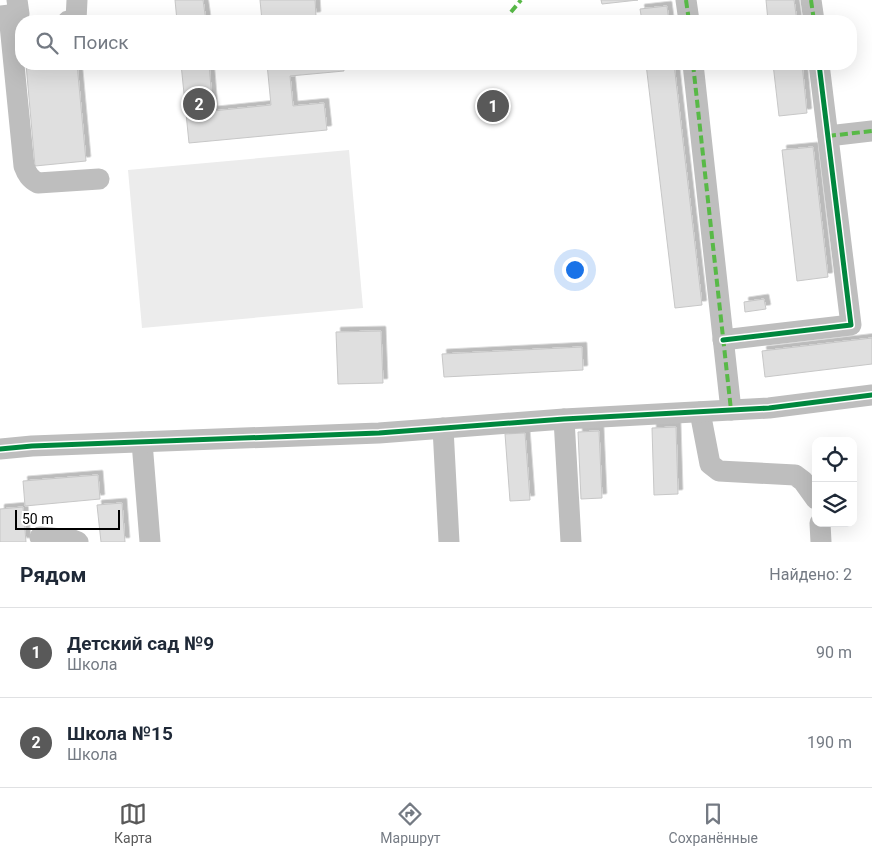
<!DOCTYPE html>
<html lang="ru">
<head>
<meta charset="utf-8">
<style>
	:root { --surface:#fff; --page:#f2f2f3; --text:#1f2937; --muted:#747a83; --line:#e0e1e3; --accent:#595959 }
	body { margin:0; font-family:Roboto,sans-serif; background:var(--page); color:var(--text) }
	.controls { position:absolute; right:15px; bottom:15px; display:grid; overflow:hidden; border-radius:10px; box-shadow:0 5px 20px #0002 }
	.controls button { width:45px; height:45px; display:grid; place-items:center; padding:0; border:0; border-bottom:1px solid var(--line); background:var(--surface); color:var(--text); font:25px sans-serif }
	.scale { position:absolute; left:15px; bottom:12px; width:105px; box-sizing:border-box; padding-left:5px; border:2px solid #000; border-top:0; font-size:14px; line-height:18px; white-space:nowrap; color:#000; -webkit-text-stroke:4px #fff; paint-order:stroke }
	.you { position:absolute; left:574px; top:269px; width:18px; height:18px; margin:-12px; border:4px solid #fff; border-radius:50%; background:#1a73e8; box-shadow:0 0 0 8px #1a73e833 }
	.badge { display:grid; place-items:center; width:32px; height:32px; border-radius:50%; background:var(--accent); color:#fff; font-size:16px; font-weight:700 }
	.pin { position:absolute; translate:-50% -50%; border:2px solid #fff; box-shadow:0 1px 5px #0006 }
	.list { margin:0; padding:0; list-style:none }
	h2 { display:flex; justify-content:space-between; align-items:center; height:65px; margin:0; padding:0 20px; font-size:21px }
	h2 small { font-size:16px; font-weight:400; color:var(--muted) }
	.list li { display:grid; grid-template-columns:32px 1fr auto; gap:15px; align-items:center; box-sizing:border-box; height:90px; padding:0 20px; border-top:1px solid var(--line) }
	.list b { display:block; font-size:19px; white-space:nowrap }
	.list p { margin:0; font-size:16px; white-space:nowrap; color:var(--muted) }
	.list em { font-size:16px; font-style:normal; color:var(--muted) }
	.icon { flex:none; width:28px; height:28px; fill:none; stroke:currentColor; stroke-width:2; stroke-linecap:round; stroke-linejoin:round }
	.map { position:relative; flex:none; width:872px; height:542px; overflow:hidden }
	.search { position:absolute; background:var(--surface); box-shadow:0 5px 20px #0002; left:15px; right:15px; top:15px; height:55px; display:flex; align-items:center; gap:12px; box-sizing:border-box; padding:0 18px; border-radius:20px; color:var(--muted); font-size:19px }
	.sheet { height:245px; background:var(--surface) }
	nav { display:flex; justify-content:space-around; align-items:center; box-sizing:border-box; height:70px; border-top:1px solid var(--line); background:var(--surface); font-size:14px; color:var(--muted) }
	nav a { display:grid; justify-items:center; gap:2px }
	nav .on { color:var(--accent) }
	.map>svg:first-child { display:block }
</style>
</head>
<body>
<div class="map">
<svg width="872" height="542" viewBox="0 0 872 542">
	<defs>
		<filter id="shadow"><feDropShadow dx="4.5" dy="-4.5" stdDeviation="0" flood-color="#0004"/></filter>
	</defs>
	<rect width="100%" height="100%" fill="#fff"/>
	<!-- green -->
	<path fill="#ececec" d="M349 150 363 308 142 328 128 170Z"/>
	<!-- building -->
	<g fill="#dfdfdf" stroke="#c7c7c7" filter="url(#shadow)">
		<path d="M175 0H203L206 21H177Z"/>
		<path d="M260 0H315L316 16 284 19V21H262Z"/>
		<path d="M601 0H638L602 4Z"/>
		<path d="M766 0H794L797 21H768Z"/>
		<path d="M667 6 669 21H642L640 9Z"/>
		<path d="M26 64H77L86 161 35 166Z"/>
		<path d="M181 64H209L213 111 271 105 267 64H343L344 71 290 76 293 106 324 103 327 130 189 143Z"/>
		<path d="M646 64H674L702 305 675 308Z"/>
		<path d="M773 64H802L807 113 779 116Z"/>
		<path d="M813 147 828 277 797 281 782 150Z"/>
		<path d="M764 299 766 309 745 312 744 302Z"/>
		<path d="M381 331 383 383 338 384 336 332Z"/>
		<path d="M872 338V364L765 377 762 351Z"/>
		<path d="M582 347 583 370 444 377 442 354Z"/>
		<path d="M676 427 678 494 654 495 652 428Z"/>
		<path d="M599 431 602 498 581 499 578 432Z"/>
		<path d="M525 433 530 500 510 501 505 434Z"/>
		<path d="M98 475 100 499 25 506 23 481Z"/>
		<path d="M122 503 125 542H101L97 505Z"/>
		<path d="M23 507 26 542H0V509Z"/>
	</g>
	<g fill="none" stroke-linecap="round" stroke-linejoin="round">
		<!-- minor -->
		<g stroke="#bebebe" stroke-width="21">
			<path d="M686 0 689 21"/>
			<path d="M811 0 814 21"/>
			<path d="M9 15 24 166C27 174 30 179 38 183L99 179"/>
			<path d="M0 16 19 14 17 0"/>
			<path d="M68 21 76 20 77 0"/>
			<path d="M693 64 731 410"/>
			<path d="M828 136 872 131"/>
			<path d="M723 340 851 325 819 64"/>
			<path d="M700 412 710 464 719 471 795 475 803 481 816 499"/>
			<path d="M564 419 571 542"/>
			<path d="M443 428 449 542"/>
			<path d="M142 442 150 542"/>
			<path d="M0 449 32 446 379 433 564 419 769 408 872 395"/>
			<path d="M820 523 821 542"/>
			<path d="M40 537 73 540 78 542"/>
		</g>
		<!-- quiet -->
		<g stroke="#58b947" stroke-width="4" stroke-dasharray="8 4" stroke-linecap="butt">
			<path d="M686 0 689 21"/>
			<path d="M811 0 814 21"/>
			<path d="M511 12 521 0"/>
			<path d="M693 64 731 410"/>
			<path d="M828 136 872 131"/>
		</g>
		<!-- cycleway casing -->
		<g stroke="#fff" stroke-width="8">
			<g id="cycleway">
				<path d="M723 340 851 325 819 64"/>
				<path d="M0 449 32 446 379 433 564 419 769 408 872 395"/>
			</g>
		</g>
		<!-- cycleway -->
		<use href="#cycleway" stroke="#00873e" stroke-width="5"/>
	</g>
</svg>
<div class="controls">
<button><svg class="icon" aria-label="locate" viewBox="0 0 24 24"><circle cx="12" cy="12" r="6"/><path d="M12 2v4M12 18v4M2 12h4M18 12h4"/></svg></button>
<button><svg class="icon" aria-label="layers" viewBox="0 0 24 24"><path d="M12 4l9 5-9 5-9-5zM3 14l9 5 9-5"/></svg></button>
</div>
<div class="scale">50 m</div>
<div class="you"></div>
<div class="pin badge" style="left:493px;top:106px">1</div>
<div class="pin badge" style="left:199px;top:104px">2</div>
<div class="search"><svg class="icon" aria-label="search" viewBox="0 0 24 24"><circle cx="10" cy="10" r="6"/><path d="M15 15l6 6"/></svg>Поиск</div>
</div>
<section class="sheet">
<h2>Рядом<small>Найдено: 2</small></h2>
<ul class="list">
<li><span class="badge">1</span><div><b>Детский сад №9</b><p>Школа</p></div><em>90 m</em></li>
<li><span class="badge">2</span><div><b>Школа №15</b><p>Школа</p></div><em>190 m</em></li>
</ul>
</section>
<nav>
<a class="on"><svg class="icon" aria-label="map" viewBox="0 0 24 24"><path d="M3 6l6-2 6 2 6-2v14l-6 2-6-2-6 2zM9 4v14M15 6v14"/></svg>Карта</a>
<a><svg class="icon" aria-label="directions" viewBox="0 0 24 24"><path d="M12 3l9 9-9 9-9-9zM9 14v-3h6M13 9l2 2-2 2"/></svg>Маршрут</a>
<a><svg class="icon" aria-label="saved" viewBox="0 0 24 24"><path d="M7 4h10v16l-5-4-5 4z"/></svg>Сохранённые</a>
</nav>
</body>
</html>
